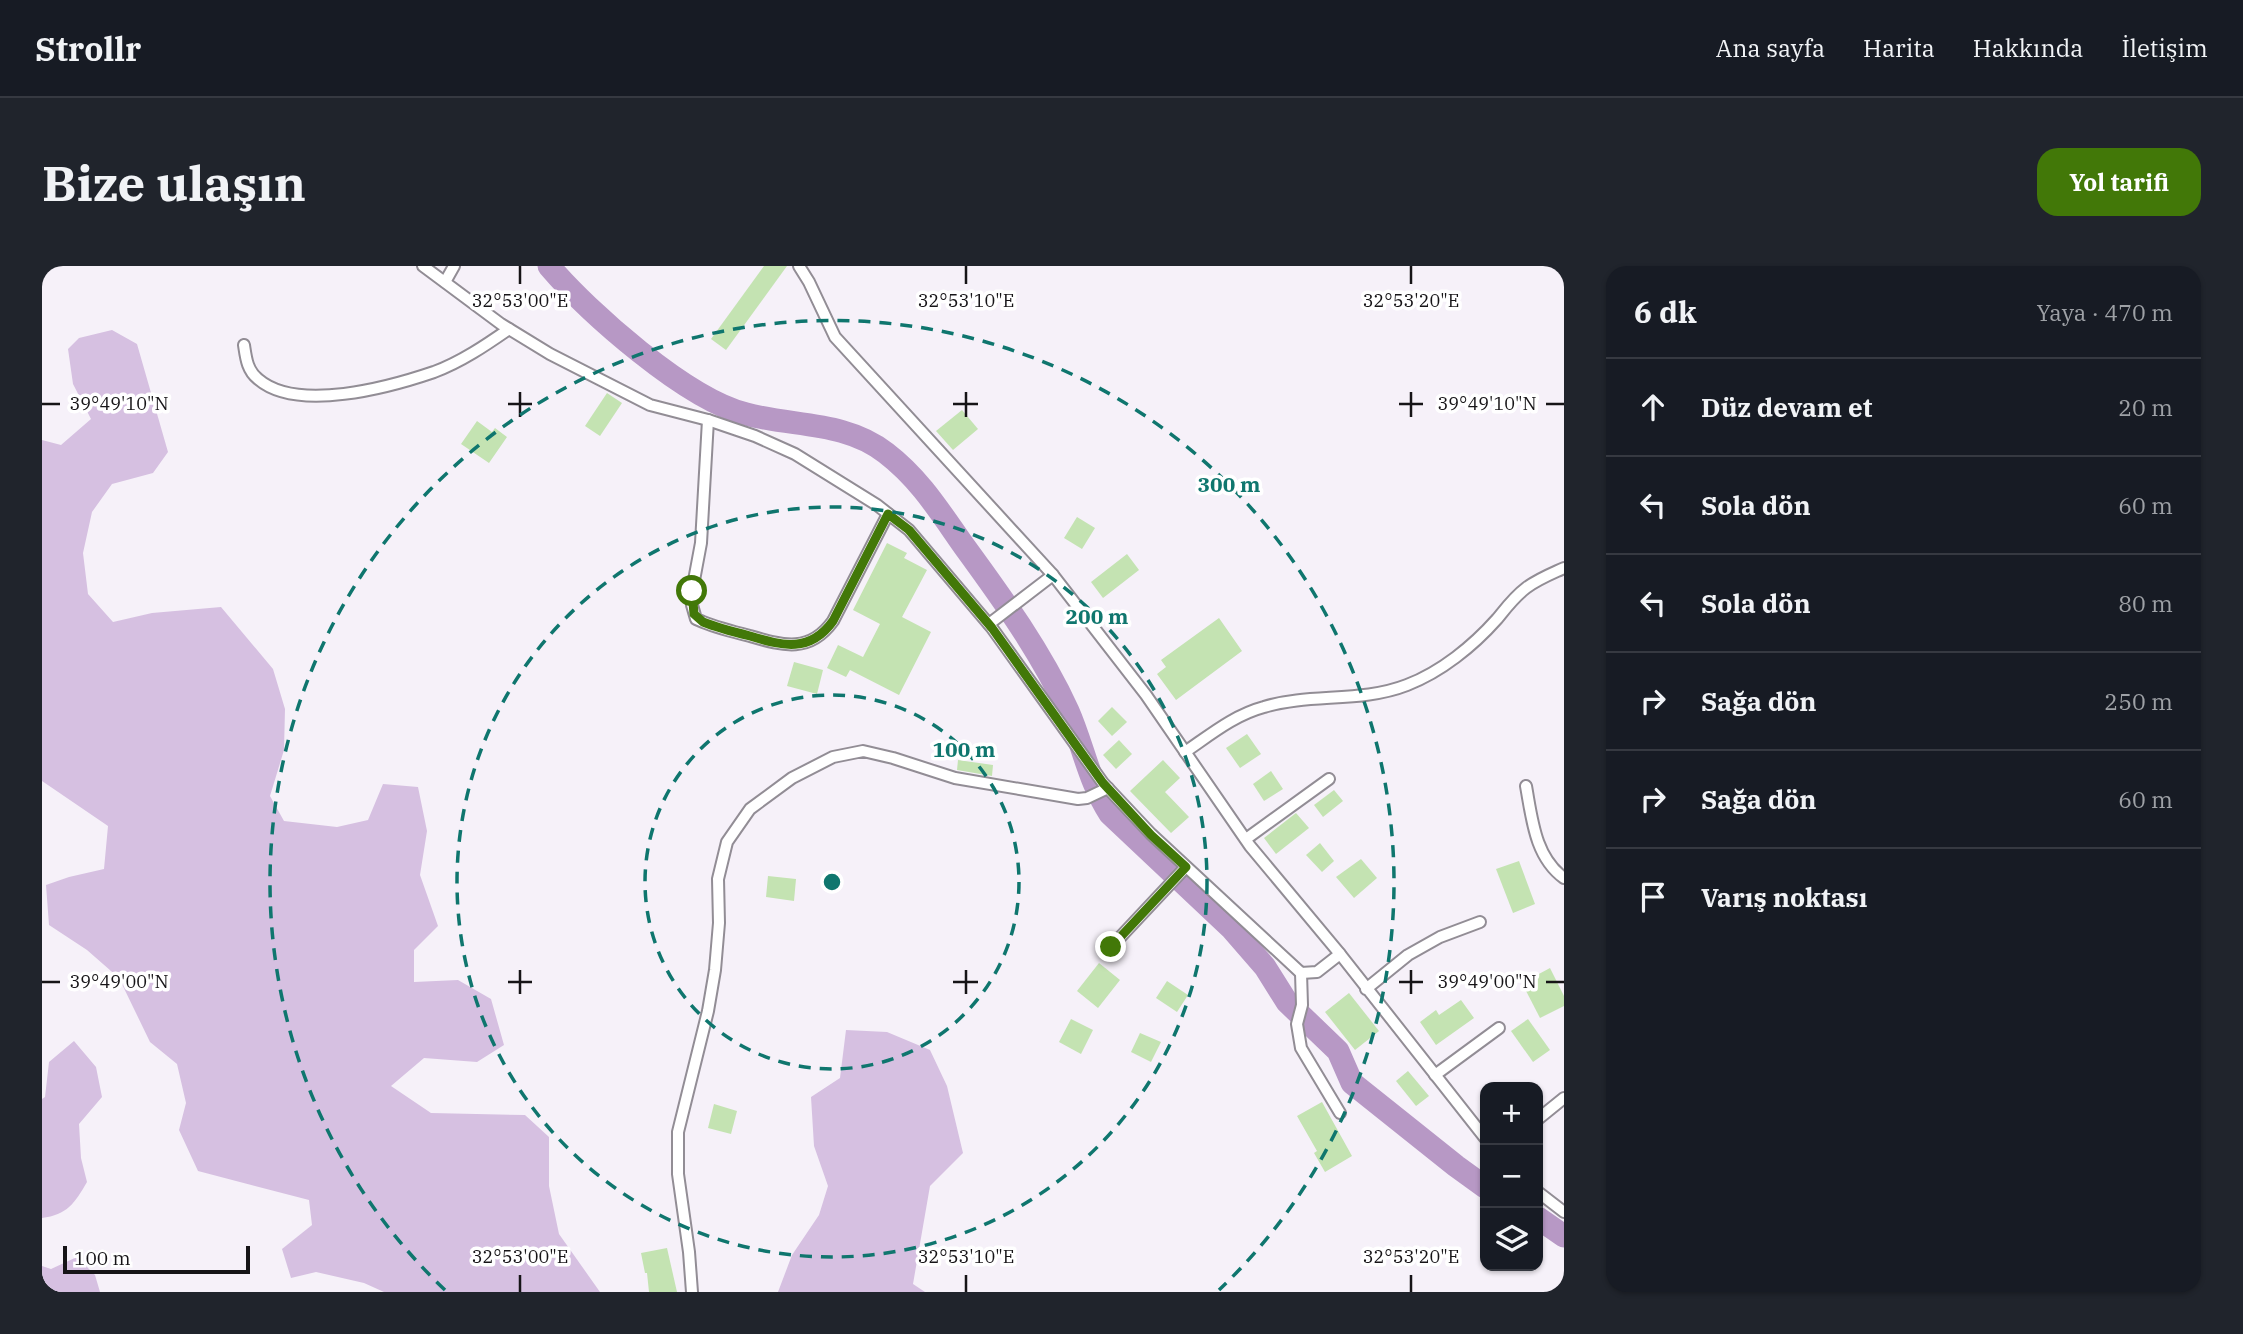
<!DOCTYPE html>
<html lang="tr">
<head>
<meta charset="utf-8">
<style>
	:root { --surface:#171b24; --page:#20242c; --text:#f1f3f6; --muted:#9ea1a6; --line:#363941; --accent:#427808 }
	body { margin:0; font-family:"IBM Plex Serif",serif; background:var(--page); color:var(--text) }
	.controls { position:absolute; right:21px; bottom:21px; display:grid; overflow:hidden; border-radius:14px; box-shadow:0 2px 5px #0004 }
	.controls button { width:63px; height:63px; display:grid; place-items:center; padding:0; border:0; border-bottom:2px solid var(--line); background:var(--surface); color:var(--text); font:35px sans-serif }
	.scale { position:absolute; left:21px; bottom:18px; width:187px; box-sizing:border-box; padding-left:7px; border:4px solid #161417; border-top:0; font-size:19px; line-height:24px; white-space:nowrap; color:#161417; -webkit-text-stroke:5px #fff; paint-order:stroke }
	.stop { position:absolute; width:21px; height:21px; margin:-16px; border:5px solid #427808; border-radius:50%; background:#fff }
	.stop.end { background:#427808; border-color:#fff; box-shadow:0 2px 7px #0008 }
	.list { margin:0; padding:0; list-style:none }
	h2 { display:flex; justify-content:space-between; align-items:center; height:91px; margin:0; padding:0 28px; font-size:30px }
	h2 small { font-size:23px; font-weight:400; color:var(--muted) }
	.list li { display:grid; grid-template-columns:46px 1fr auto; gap:21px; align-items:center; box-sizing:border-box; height:98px; padding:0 28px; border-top:2px solid var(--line) }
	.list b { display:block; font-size:26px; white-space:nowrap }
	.list em { font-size:23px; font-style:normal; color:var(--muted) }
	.icon { flex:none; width:38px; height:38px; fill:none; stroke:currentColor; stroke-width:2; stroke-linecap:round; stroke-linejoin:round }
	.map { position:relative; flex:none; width:1522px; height:1026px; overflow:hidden; border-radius:21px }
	header { display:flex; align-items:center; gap:42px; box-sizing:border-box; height:98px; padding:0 35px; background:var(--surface); border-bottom:2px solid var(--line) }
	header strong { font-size:33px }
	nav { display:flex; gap:38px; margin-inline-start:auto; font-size:24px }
	.intro { display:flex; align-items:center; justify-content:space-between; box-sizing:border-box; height:168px; padding:0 42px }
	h1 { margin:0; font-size:49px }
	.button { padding:18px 32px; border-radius:21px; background:var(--accent); color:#fff; font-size:24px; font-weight:700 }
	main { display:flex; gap:42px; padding:0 42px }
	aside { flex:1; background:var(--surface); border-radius:21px; box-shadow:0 2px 5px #0004 }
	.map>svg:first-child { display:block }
</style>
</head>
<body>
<header>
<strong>Strollr</strong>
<nav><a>Ana sayfa</a><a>Harita</a><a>Hakkında</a><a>İletişim</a></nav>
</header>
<div class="intro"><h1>Bize ulaşın</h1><a class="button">Yol tarifi</a></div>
<main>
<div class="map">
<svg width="1522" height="1026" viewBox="0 0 1522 1026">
	<rect width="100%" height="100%" fill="#f6f1f9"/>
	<!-- green -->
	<g fill="#d6c0e1">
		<path d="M70 64 95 78 126 186 111 207 70 218 50 246 41 287 46 328 71 356 110 347 179 341 231 403 243 443 242 484 228 530 242 555 295 561 326 554 341 518 376 521 385 565 378 609 396 660 372 684V716L416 714 449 733 462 779 435 796 382 792 349 820 389 847 483 849 507 871V920L517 968 558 1026H342L322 1017 274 1006 249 1012 240 983 270 959 267 934 156 905 137 864 144 837 135 798 108 776 77 712 45 684 7 659 4 619 27 611 62 603 66 560 0 515V174L19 179 49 153 31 118 26 83 37 72Z"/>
		<path d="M804 764 845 766 888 784 905 820 921 887 888 920 871 1018 883 1026H736L750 989 777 949 786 920 772 880 769 831 798 812Z"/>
		<path d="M32 775 54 801 60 831 37 858 39 892 45 916C33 937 25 949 0 952V833L3 831 7 796Z"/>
		<path d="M35 991 53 1009 58 1026H0V1000L9 1003Z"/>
	</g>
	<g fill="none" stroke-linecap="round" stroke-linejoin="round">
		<!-- river -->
		<g stroke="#b798c5" stroke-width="23">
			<path d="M507 0C547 47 644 133 704 148 752 161 803 155 844 187 878 213 898 246 922 280 960 332 999 386 1026 445 1041 479 1047 516 1068 548L1190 663 1223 701 1245 736 1296 785 1310 817 1414 900 1443 921"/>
			<path d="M1496 952 1522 970"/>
		</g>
	</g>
	<!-- building -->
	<g fill="#c4e3b2">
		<path d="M722 0H745L684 84 669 73Z"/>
		<path d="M565 127 580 137 558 170 543 160Z"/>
		<path d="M920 144 936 163 911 184 894 165Z"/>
		<path d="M435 155 450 166 453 162 465 171 447 197 419 178Z"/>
		<path d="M1035 251 1053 262 1040 283 1022 272Z"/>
		<path d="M845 277 865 287 862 292 885 304 860 351 889 366 857 429 808 404 804 411 785 402 796 379 821 391 838 358 811 344Z"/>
		<path d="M1085 288 1097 304 1061 332 1049 316Z"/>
		<path d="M1177 352 1200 385 1134 434 1115 408 1124 401 1119 394Z"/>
		<path d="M752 396 781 404 775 428 745 420Z"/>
		<path d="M1070 441 1085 456 1070 470 1056 455Z"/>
		<path d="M1205 468 1219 488 1198 502 1184 482Z"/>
		<path d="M1077 474 1090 488 1074 503 1061 489Z"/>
		<path d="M916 494 951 499 950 510 915 504Z"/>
		<path d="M1121 494 1138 512 1123 526 1147 551 1129 567 1088 525Z"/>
		<path d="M1229 505 1241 523 1222 535 1211 518Z"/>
		<path d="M1292 524 1301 535 1281 551 1272 539Z"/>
		<path d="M1254 547 1267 562 1234 588 1222 572Z"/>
		<path d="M1278 577 1292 595 1280 606 1264 589Z"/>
		<path d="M1319 593 1335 612 1312 632 1294 611Z"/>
		<path d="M1477 595 1493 638 1471 647 1454 603Z"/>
		<path d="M726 610 754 613 752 635 724 631Z"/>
		<path d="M1057 697 1078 714 1056 742 1035 725Z"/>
		<path d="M1508 702 1522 730V740L1498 752 1480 717Z"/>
		<path d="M1125 715 1146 729 1135 746 1114 732Z"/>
		<path d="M1307 727 1337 765 1313 784 1283 746Z"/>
		<path d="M1419 734 1432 752 1394 779 1378 756 1394 744 1397 749Z"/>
		<path d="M1029 753 1051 764 1039 788 1017 776Z"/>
		<path d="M1486 753 1508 784 1491 796 1469 765Z"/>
		<path d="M1098 767 1119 776 1109 796 1089 786Z"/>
		<path d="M1366 805 1387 830 1374 840 1354 815Z"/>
		<path d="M1280 836 1310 890 1283 906 1272 887 1275 885 1255 850Z"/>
		<path d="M672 838 695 845 689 868 666 862Z"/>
		<path d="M625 982 635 1026H607L605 1007H603L599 987Z"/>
	</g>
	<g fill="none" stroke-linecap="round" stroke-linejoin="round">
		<!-- minor casing -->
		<g stroke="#928d95" stroke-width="14">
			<g id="minor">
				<path d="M381 0 459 58 508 88 608 139 666 154 713 170 753 188 835 239 867 264 950 362 1061 517 1109 568 1259 707 1275 706 1298 688"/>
				<path d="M757 0 767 16 793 71 1011 309 1104 429 1208 580 1298 688 1443 872"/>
				<path d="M403 16 412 0"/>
				<path d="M202 79C204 92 205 104 216 113 255 147 348 121 392 106 419 96 444 79 467 63"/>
				<path d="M666 154 659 277 650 325V339L654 353 661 356C676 362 692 366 708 370 742 380 768 387 791 355L846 248"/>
				<path d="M947 358 1011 309"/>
				<path d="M1143 486C1168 469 1192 449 1222 441 1268 427 1319 437 1365 419 1399 406 1431 380 1455 353 1464 342 1472 331 1484 322 1496 313 1509 308 1522 302"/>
				<path d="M1484 520C1490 553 1493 591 1522 612"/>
				<path d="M1204 573 1287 513"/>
				<path d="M1069 681 1144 601"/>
				<path d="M1259 707 1260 739 1255 758 1259 782 1298 847"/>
				<path d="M1324 723 1366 689 1398 671 1438 656"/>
				<path d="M1393 809 1457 762"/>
				<path d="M1496 853 1522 832"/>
				<path d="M1496 926 1522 946"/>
				<path d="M650 1026 647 986 636 908V866L666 745 673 704 677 657 676 613 685 576 708 543 750 512 791 491 821 485 851 492 913 512 1036 533 1045 532 1066 522"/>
			</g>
		</g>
		<!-- minor -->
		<use href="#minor" stroke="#fff" stroke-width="10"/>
	</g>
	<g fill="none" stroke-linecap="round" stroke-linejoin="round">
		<!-- route -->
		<path stroke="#427808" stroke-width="9" d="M650 325 652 348 661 356C676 362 692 366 708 370 741 380 768 387 791 355L846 248 867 264 950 362 1061 517 1109 569 1144 601 1069 681"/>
	</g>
	<!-- ticks -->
	<path fill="none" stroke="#161417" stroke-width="2.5" d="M478 0V18M924 0V18M1369 0V18M478 126V151M924 126V151M1369 126V151M0 138H18M466 138H490M911 138H936M1357 138H1381M1504 138H1522M478 704V728M924 704V728M1369 704V728M0 716H18M466 716H490M911 716H936M1357 716H1381M1504 716H1522M478 1009V1026M924 1009V1026M1369 1009V1026"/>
	<!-- distance rings -->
	<g fill="none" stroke="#0f766e" stroke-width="3.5" stroke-dasharray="12 9">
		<circle cx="790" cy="616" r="187"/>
		<circle cx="790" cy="616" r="375"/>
		<path d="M403 1024A562 562 0 1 1 1177 1024"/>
	</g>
	<g font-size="18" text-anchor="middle" fill="#161417" stroke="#fff" stroke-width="7" stroke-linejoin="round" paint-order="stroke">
		<text x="478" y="41">32°53'00"E</text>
		<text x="924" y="41">32°53'10"E</text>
		<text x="1369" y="41">32°53'20"E</text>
		<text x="77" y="144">39°49'10"N</text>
		<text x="1445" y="144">39°49'10"N</text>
		<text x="77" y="722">39°49'00"N</text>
		<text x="1445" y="722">39°49'00"N</text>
		<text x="478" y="997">32°53'00"E</text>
		<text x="924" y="997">32°53'10"E</text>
		<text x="1369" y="997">32°53'20"E</text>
	</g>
	<circle cx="790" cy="616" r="10" fill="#0f766e" stroke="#fff" stroke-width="3.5"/>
	<g font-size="21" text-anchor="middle" font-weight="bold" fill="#0f766e" stroke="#fff" stroke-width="7" stroke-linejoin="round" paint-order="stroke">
		<text x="1187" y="226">300 m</text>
		<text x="1055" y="358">200 m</text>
		<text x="922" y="491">100 m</text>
	</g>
</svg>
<div class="controls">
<button>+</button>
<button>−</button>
<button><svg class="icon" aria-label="layers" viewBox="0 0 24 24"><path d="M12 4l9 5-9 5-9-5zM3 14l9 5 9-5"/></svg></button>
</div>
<div class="scale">100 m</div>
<div class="stop" style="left:650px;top:325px"></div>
<div class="stop end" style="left:1069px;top:681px"></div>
</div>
<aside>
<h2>6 dk<small>Yaya · 470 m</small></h2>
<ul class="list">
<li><svg class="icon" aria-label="ahead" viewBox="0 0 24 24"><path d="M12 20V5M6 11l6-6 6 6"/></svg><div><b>Düz devam et</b></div><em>20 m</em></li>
<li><svg class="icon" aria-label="left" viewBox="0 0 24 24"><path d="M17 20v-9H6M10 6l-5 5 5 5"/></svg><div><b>Sola dön</b></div><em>60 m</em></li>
<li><svg class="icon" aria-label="left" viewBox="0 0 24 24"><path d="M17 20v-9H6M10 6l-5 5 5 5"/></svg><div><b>Sola dön</b></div><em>80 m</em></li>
<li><svg class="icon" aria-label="right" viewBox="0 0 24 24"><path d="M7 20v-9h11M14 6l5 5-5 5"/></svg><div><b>Sağa dön</b></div><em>250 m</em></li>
<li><svg class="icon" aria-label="right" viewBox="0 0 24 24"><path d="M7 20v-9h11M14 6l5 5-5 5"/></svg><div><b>Sağa dön</b></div><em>60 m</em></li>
<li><svg class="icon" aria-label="arrive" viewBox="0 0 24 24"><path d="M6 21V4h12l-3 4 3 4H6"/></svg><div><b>Varış noktası</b></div></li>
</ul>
</aside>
</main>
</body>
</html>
